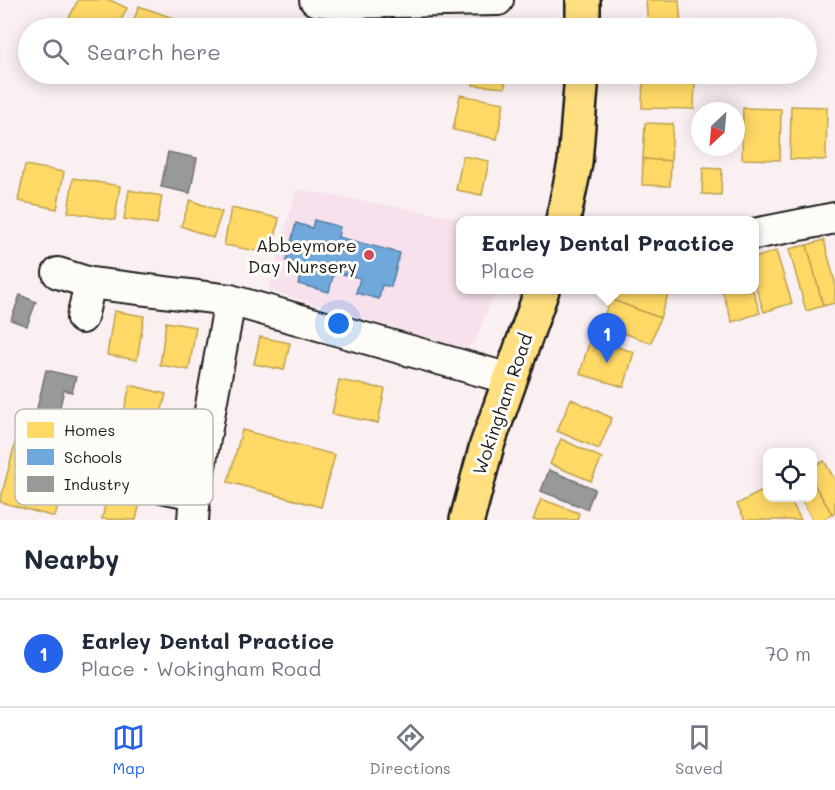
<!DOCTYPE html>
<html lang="en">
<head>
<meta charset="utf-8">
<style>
	:root { --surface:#fff; --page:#f6f6f7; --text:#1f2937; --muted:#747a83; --line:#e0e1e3; --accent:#2563eb }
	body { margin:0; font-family:Mali,sans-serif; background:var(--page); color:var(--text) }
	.controls { position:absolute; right:18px; bottom:18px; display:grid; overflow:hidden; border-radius:12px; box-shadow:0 3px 15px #0003 }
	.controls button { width:54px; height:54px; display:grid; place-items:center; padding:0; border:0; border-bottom:2px solid var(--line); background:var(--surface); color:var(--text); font:30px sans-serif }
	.compass { position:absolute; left:691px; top:102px; width:54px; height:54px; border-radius:50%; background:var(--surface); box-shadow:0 3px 15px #0003; rotate:206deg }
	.you { position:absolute; left:339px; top:324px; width:21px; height:21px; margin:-15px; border:4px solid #fff; border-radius:50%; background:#1a73e8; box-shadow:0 0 0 9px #1a73e833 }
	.badge { display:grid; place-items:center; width:39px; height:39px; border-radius:50%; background:var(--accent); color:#fff; font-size:20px; font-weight:700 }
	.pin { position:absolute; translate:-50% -50px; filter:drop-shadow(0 2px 3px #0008) }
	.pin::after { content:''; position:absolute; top:32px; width:21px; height:18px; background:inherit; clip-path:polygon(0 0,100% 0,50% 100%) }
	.popup { position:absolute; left:456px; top:216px; width:303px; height:78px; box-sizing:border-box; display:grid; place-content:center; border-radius:12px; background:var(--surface); filter:drop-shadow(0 2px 4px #0005); font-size:20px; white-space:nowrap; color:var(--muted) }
	.popup b { font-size:22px; color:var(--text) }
	.popup::after { content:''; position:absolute; left:50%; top:100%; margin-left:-12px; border:12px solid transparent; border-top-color:var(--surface) }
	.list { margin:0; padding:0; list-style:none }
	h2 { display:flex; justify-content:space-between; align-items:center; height:78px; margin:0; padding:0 24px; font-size:26px }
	h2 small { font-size:20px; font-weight:400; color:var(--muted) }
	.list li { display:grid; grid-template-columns:39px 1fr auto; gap:18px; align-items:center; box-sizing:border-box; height:108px; padding:0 24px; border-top:2px solid var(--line) }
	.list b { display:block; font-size:22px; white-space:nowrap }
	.list p { margin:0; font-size:20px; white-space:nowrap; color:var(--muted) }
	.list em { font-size:20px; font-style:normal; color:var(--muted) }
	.icon { flex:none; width:33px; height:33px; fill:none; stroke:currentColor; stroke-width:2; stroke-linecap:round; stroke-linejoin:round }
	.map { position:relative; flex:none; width:835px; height:520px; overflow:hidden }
	.search { position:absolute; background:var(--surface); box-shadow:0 3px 15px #0003; left:18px; right:18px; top:18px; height:66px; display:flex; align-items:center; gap:15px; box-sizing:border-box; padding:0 21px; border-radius:33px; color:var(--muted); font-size:22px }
	.sheet { height:186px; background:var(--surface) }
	nav { display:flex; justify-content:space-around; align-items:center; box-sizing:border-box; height:84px; border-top:2px solid var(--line); background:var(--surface); font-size:16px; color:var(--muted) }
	nav a { display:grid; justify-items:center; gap:3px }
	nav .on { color:var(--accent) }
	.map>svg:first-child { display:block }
</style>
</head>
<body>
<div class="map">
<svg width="835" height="520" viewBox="0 0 835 520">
	<rect width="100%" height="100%" fill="#faf0f2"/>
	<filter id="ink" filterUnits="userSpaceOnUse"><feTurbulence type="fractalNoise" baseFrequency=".0167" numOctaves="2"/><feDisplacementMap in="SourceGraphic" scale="12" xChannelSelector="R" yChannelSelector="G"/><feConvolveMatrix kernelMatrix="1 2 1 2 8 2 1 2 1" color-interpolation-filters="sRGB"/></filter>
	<g filter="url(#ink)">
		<!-- built -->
		<path fill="#f7e1ec" d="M296 189 471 220H460V290H496L475 341 469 347H459L269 290Z"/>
		<!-- homes -->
		<g fill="#ffd966" stroke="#bba050" stroke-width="1.5">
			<path d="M78 0H110L127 8 117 28H64Z"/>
			<path d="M646 0H679L681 26 648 28Z"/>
			<path d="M139 6 173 18 171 26 178 28H131Z"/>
			<path d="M474 74H506L505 88 473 85Z"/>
			<path d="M643 74H695V78L643 77Z"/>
			<path d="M643 77 695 78 694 109 642 108Z"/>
			<path d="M460 95 504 103 497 139 453 130Z"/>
			<path d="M791 106 827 107 826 160 790 159Z"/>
			<path d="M743 108 781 109 780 160 742 159Z"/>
			<path d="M645 123 673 124 671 161 643 159Z"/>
			<path d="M463 156 489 161 482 195 456 190Z"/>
			<path d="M643 159 671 161 670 186 642 185Z"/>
			<path d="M25 165 64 172 57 209 18 201Z"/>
			<path d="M703 168 722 169 721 195 702 194Z"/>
			<path d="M73 178 120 186 115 220 68 212Z"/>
			<path d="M129 190 162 196 157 224 124 219Z"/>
			<path d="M190 200 222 212 213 238 181 226Z"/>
			<path d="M231 208 279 218 272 254 224 245Z"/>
			<path d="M824 240 835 282V303L823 306 807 245Z"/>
			<path d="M807 245 823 306 806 311 789 249Z"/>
			<path d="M776 251 792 303 764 312 754 281V258Z"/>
			<path d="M614 290H661L669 292 660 318 610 299Z"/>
			<path d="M722 290H753L760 313 732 322Z"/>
			<path d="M610 299 660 318 651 343 601 325Z"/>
			<path d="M114 311 144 316 137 360 107 355Z"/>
			<path d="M166 322 196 327 189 370 160 365Z"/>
			<path d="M260 337 290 343 284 370 254 364Z"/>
			<path d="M590 339 634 352 624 387 580 374Z"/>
			<path d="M339 380 385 389 378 423 332 414Z"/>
			<path d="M130 385 166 394 157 429 122 420Z"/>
			<path d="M571 399 612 418 599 449 557 431Z"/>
			<path d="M19 428 46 436 31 489 60 498 55 517 0 502Z"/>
			<path d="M127 428 162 437 153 473 118 463Z"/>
			<path d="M242 430 335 455 321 507 228 482Z"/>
			<path d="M561 439 602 458 591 481 550 464Z"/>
			<path d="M824 461 835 480V512L832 514 812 481V467Z"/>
			<path d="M812 481 832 514 822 520H813L800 497H812Z"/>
			<path d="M110 482 143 489 136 520 102 519Z"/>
			<path d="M768 488V497H789L801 520H745L737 504Z"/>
			<path d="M541 499 579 513 577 520H533Z"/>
		</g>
		<!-- schools -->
		<path fill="#6fa8dc" stroke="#567ea2" stroke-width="1.5" d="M314 220 340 227 338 237 400 253 391 287 382 285 379 299 356 293 360 278 334 272 329 292 298 284 303 265 286 261 296 223 312 228Z"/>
		<!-- industry -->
		<g fill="#999" stroke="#747474" stroke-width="1.5">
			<path d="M168 152 197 158 190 193 161 187Z"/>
			<path d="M20 295 36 302 27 326 11 320Z"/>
			<path d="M46 370 76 377 72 392 64 390 57 419 65 421 62 434 33 426Z"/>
			<path d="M549 470 595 489 587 509 541 491Z"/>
		</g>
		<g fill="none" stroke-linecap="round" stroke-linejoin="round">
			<!-- minor casing -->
			<g stroke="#1c1c1c" stroke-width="34">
				<g id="minor">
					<path d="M315 0 341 3 498 0"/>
					<path d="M754 234 835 218"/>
					<path d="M58 273 90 283 230 300 510 379"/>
					<path d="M82 318 90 283"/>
					<path d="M57 465 195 494"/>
					<path d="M193 520 195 494 230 300"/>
				</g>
			</g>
			<!-- major casing -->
			<g stroke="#1c1c1c" stroke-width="38">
				<g id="major">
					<path d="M583 28V0"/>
					<path d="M563 220 575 163 582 74"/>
					<path d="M467 520 487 445 542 290"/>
				</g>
			</g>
			<!-- minor -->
			<use href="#minor" stroke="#fdfcf7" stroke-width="30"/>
			<!-- major -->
			<use href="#major" stroke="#ffdf80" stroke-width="33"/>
		</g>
	</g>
	<!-- markers -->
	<circle fill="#d1495b" stroke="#fdfcf7" stroke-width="2" cx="369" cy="255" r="6"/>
	<g text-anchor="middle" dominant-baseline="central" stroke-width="6" stroke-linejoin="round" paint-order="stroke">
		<!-- poi labels -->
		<g font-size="18" fill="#1c1c1c" stroke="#fdfcf7" text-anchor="end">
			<text x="357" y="245">Abbeymore<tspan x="357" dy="21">Day Nursery</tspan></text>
		</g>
		<!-- street labels -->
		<g font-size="18" fill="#1c1c1c" stroke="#fdfcf7">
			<text transform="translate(502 404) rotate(-71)">Wokingham Road</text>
		</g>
	</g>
	<!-- legend -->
	<rect x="15" y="409" width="198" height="96" rx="9" fill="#fdfcf7" stroke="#bab9b5" stroke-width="1.5"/>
	<rect x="27" y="422" width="27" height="16" fill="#ffd966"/>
	<rect x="27" y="449" width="27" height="16" fill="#6fa8dc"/>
	<rect x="27" y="476" width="27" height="16" fill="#999"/>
	<g font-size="16" fill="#1c1c1c">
		<text x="64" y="436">Homes</text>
		<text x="64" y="463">Schools</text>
		<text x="64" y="490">Industry</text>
	</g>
</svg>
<div class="controls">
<button><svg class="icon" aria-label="locate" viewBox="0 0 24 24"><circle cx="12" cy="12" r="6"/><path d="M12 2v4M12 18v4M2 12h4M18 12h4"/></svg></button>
</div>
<svg class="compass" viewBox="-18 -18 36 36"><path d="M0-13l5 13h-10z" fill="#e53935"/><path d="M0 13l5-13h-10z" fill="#747a83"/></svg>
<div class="you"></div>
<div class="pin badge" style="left:607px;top:363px">1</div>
<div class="popup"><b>Earley Dental Practice</b>Place</div>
<div class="search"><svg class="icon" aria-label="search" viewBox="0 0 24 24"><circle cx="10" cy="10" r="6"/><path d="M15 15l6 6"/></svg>Search here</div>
</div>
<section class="sheet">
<h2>Nearby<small></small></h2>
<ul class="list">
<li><span class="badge">1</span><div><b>Earley Dental Practice</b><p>Place · Wokingham Road</p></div><em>70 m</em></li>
</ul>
</section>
<nav>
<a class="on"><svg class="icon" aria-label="map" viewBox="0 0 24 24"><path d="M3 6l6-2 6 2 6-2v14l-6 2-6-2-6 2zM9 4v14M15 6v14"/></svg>Map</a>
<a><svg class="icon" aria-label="directions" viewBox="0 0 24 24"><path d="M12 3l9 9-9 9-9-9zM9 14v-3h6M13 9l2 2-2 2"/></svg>Directions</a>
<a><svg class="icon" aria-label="saved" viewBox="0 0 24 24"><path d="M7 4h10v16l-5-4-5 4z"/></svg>Saved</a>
</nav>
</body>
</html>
